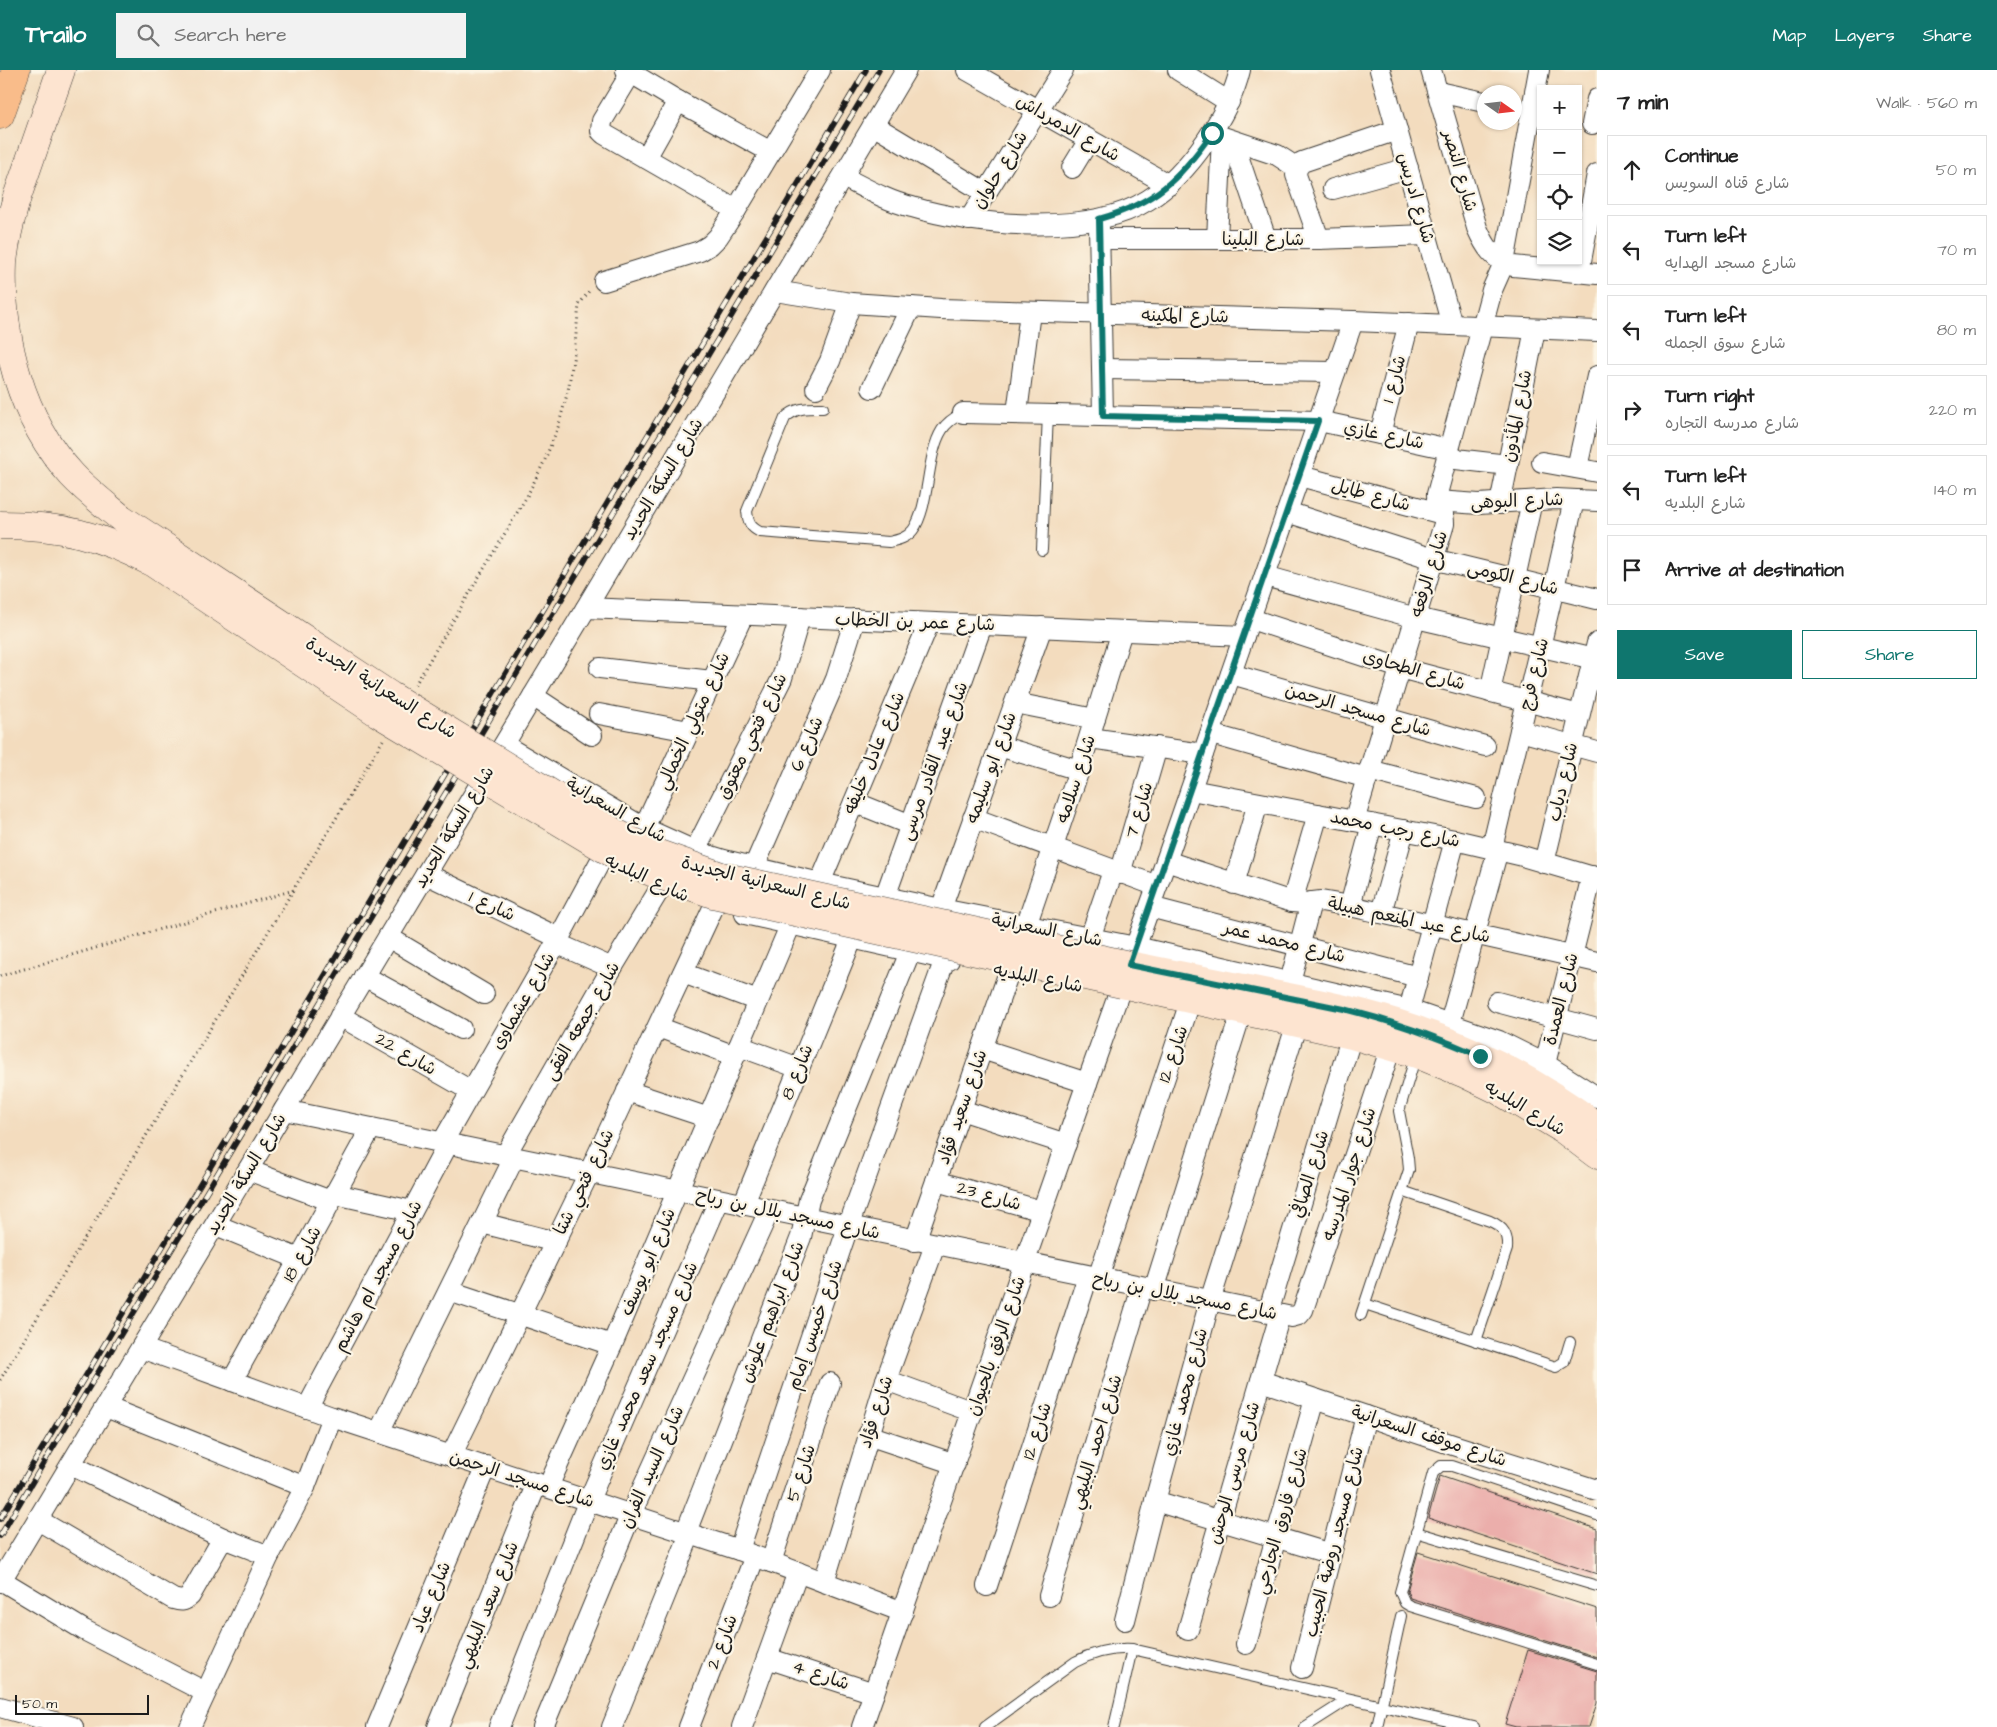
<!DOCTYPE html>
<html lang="en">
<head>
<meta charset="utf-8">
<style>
	:root { --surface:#fff; --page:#f2f2f2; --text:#222; --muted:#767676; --line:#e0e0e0; --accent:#0f766e }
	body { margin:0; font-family:"Architects Daughter","Playpen Sans Arabic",sans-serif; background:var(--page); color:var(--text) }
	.controls { position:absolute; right:15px; top:15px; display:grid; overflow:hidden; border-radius:0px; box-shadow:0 1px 4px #0004 }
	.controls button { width:45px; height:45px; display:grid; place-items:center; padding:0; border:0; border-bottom:1px solid var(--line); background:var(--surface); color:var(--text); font:25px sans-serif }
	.compass { position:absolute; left:1477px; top:15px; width:45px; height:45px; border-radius:50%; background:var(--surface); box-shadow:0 1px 4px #0004; rotate:104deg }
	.scale { position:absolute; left:15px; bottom:12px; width:134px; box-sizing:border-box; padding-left:5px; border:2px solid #1c1c1c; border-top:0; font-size:14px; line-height:18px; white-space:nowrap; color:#1c1c1c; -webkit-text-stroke:4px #fcf5e5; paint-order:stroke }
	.stop { position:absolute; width:15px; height:15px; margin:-11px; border:4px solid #0f766e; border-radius:50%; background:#fff }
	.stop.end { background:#0f766e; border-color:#fff; box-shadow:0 1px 5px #0008 }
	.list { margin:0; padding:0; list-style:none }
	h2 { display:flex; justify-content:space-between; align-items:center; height:65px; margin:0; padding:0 20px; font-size:21px }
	h2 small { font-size:16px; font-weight:400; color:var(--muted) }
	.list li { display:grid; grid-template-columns:32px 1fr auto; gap:15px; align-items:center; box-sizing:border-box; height:70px; margin:0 10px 10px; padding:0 10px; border:1px solid var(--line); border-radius:0px }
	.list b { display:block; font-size:19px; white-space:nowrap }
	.list p { margin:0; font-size:16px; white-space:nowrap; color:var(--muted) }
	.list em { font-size:16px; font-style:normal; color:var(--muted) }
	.actions { display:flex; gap:10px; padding:15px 20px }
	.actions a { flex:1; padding:11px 0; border:1px solid var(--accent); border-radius:0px; text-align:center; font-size:18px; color:var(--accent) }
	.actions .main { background:var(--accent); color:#fff }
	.icon { flex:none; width:28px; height:28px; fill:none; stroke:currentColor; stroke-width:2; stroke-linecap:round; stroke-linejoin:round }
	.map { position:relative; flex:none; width:1597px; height:1657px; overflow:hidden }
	header { display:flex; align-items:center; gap:30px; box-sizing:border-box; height:70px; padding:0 25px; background:var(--accent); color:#fff }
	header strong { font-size:24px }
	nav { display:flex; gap:28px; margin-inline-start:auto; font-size:18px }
	.search { width:350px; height:45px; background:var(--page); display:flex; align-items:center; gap:12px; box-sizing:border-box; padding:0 18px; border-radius:0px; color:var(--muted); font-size:19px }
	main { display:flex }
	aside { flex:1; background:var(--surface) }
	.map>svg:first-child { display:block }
</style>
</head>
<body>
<header>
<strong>Trailo</strong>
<div class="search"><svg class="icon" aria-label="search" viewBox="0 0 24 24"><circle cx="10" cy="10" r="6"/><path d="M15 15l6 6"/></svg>Search here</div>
<nav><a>Map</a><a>Layers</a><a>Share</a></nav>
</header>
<main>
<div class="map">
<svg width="1597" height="1657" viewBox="0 0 1597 1657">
	<rect width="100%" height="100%" fill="#fcf5e5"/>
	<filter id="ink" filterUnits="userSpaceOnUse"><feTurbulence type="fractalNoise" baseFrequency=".02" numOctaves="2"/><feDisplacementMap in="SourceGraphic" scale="10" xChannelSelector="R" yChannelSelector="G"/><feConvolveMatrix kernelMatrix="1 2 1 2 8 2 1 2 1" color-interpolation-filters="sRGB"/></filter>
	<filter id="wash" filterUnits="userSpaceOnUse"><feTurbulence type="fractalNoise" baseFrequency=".0096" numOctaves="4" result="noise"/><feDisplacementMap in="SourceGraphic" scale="20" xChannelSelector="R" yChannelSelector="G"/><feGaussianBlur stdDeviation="1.12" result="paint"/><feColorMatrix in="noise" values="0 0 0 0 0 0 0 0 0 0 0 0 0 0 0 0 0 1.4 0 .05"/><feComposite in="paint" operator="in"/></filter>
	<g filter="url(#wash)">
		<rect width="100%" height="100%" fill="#f3dcbe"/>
		<g id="blocks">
			<!-- building -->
			<g fill="#ebaeab">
				<path d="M1440 1406 1597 1459V1504L1428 1448Z"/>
				<path d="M1418 1482 1597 1539V1587L1410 1528 1407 1521Z"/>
				<path d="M1528 1580 1597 1601V1633L1589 1657H1516L1505 1654Z"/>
			</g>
		</g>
	</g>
	<g filter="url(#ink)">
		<use href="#blocks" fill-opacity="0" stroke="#3c3934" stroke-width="1"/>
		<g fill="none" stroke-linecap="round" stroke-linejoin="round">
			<!-- lane casing -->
			<g stroke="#3c3934" stroke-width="12">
				<g id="lane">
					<path d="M823 338C808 338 796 337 785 348L747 441C748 452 750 457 760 462L889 472C898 470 907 468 913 460 930 437 926 385 942 360 947 352 955 347 963 343"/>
					<path d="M1042 480 1048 344"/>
					<path d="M1402 1121 1490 1151C1504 1157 1508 1165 1507 1179L1476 1271"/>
					<path d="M1365 1234 1556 1297 1564 1292 1570 1272"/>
					<path d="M1361 1245 1409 1100 1408 1088 1399 1041 1416 985"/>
					<path d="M1597 1445 1452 1396H1441L1433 1403 1400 1522 1405 1533 1410 1536 1597 1594"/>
					<path d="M1416 1462 1597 1516"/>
					<path d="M985 1657 1075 1592C1094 1582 1111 1578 1132 1579L1474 1657"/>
					<path d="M1114 1657 1132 1579"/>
					<path d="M1305 1657 1349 1629"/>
					<path d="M1377 1657 1401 1546"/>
				</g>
			</g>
			<!-- street casing -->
			<g stroke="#3c3934" stroke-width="22">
				<g id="street">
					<path d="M626 0 678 31 771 82"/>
					<path d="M967 0 1169 115"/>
					<path d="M1178 0 1229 32"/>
					<path d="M1380 0 1452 255"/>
					<path d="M1431 0 1477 158C1485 176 1493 190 1513 196L1597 204"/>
					<path d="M631 3 602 51 601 61 604 64 736 140"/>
					<path d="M1438 22 1484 32"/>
					<path d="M1592 54 1597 29"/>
					<path d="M873 55 986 123"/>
					<path d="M1223 67 1277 85 1297 98"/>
					<path d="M1233 71 1266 169"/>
					<path d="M646 88 678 31"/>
					<path d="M1072 98 1089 70"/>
					<path d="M843 107C865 118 887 131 912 137 975 156 1090 167 1148 130 1172 115 1190 94 1206 71 1221 49 1234 26 1240 0"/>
					<path d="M1333 119 1408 98"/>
					<path d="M969 150 1063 0"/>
					<path d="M1099 156 1103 345"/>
					<path d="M1100 169H1319L1427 165"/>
					<path d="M1217 169 1222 67"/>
					<path d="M1319 169 1296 105 1297 98 1302 92 1397 60"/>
					<path d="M1579 202 1597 104"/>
					<path d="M604 211 700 181 710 175 718 167 736 140 820 0"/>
					<path d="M775 221 851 233 941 239 1353 251 1597 261"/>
					<path d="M1102 299 1335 302"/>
					<path d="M816 318 830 291 851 233"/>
					<path d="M872 318 911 237"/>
					<path d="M963 343 1319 351 1449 379"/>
					<path d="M1017 343 1030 242"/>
					<path d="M1380 364 1409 253"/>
					<path d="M1447 388 1508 395"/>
					<path d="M1542 392 1597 402"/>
					<path d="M1577 398 1597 306"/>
					<path d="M1300 406 1443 444"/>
					<path d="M1437 431 1479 434 1556 429 1597 431"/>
					<path d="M1500 434 1535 259"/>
					<path d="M1287 442 1433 489 1597 529"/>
					<path d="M1265 506 1416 548 1594 589"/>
					<path d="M586 538 1244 566"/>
					<path d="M1251 549 1400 598 1579 645"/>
					<path d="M600 598 712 611"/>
					<path d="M1231 604 1485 676"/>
					<path d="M1490 622 1532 431"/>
					<path d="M533 626 592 665"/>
					<path d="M1015 633 1095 649"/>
					<path d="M599 644 689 661"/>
					<path d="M1520 661 1597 682"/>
					<path d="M1211 664 1367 708"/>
					<path d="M1090 668 1203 684"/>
					<path d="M504 675 644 758 695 781 724 790 820 813 941 839 1136 877 1409 940 1499 971 1545 994 1597 1027"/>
					<path d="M999 676 1079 700"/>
					<path d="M1369 700 1476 728"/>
					<path d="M1191 720 1455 770 1519 785 1597 808"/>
					<path d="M854 732 911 755"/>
					<path d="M973 748 1157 816"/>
					<path d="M1354 751 1444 454C1445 443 1436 435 1437 424L1492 220 1504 193 1539 0"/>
					<path d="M644 758 743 545"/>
					<path d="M1492 778 1554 518 1574 430"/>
					<path d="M695 781 782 608 800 547"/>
					<path d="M1166 791 1292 832 1305 833 1321 831 1350 836 1597 892"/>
					<path d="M1544 793 1597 573"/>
					<path d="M754 797 836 609 855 549"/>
					<path d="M426 804 559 868"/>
					<path d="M1120 804 1157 677"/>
					<path d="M820 813 929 553"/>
					<path d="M1234 814 1258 733"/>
					<path d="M885 827 982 555"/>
					<path d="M1292 832 1318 744"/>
					<path d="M1350 836 1372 754"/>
					<path d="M1150 837 1418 907"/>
					<path d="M941 839 1042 557"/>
					<path d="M1381 843 1404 760"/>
					<path d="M745 844 949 890"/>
					<path d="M1026 856 1079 700 1122 561"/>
					<path d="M388 867 484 924"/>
					<path d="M1090 868 1113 801"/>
					<path d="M556 873 612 898"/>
					<path d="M683 903 758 931"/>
					<path d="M364 906 461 959"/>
					<path d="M1290 912 1311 832"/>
					<path d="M1497 932 1597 959"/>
					<path d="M1409 940 1455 770"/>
					<path d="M340 946 471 1021"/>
					<path d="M1450 953 1498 780"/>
					<path d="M658 957 735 986"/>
					<path d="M739 976 799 998"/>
					<path d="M982 979 1087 1013"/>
					<path d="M1545 994 1592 806"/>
					<path d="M627 1021 709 1048"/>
					<path d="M284 1040 1292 1247 1299 1245 1303 1240 1395 965"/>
					<path d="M961 1040 1066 1074"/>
					<path d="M442 1073 559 868 602 788"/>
					<path d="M505 1086 612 898 661 817"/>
					<path d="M248 1100 331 1131"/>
					<path d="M936 1111 1042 1141"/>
					<path d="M335 1124 412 1141"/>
					<path d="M743 1135 852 869"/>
					<path d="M482 1153 556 1172"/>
					<path d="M216 1155 299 1189"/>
					<path d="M915 1171 1009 902"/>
					<path d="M1098 1208 1191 929"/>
					<path d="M1154 1220 1242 940"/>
					<path d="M449 1221 612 1275"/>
					<path d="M1268 1243 1352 965"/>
					<path d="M141 1278 332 1347 739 1480 903 1542"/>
					<path d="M886 1310 973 1342"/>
					<path d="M232 1311 371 1058"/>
					<path d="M1261 1311 1453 1375 1597 1420"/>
					<path d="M106 1337 305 1417"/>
					<path d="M307 1338 448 1074"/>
					<path d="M379 1362 514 1088"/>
					<path d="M868 1365 955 1394"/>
					<path d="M451 1386 589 1103 714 836"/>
					<path d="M71 1395 223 1468 269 1486"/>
					<path d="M548 1417 612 1275 790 856"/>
					<path d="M1155 1431 1331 1484"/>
					<path d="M38 1450 173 1529C180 1531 184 1532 190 1526L223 1468"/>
					<path d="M686 1462 801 1167 809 1130 910 882"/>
					<path d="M739 1480 848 1157 945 889"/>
					<path d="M771 1492 830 1313"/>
					<path d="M1 1510 84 1560 205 1622"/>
					<path d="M0 1512 586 538 906 0"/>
					<path d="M824 1512 886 1310 935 1175"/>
					<path d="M987 1516 1088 1206"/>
					<path d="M1049 1526 1142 1217"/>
					<path d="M1125 1550 1155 1431 1210 1231 1297 953"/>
					<path d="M1188 1560 1280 1245"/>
					<path d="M1246 1574 1315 1329"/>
					<path d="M767 1588 874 1623"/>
					<path d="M1302 1598 1366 1346"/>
					<path d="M0 1637 73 1657"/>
					<path d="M190 1657 269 1486 305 1417 332 1347"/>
					<path d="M377 1657 486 1396"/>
					<path d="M438 1657 537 1413"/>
					<path d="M499 1657 589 1430 719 1130"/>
					<path d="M543 1657 631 1444 769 1141"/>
					<path d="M612 1657 690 1464"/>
					<path d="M689 1657 755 1486"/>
					<path d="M742 1657 798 1502"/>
					<path d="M862 1657 1087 1013 1166 791 1353 251"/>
				</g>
			</g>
			<!-- secondary casing -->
			<g stroke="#3c3934" stroke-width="29">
				<g id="secondary">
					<path d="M16 130 61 0"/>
					<path d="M1129 895C1179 905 1228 915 1278 925 1324 934 1369 943 1414 959 1480 981 1541 1015 1597 1056"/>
					<path d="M1122 914 1352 965 1417 984 1463 1003 1498 1020 1564 1060 1597 1085"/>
				</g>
			</g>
			<!-- highway casing -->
			<g stroke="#3c3934" stroke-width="29">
				<path id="highway" d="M0 45 16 0"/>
			</g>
			<!-- path -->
			<g stroke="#3c3934" stroke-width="3" stroke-dasharray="1 4" stroke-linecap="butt">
				<path d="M415 615 527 426 544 392 558 357 568 321 574 284 579 235 589 221"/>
				<path d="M0 906 294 820"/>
				<path d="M0 1310 383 670"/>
			</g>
			<!-- lane -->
			<use href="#lane" stroke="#fff" stroke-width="10"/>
			<!-- street -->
			<use href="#street" stroke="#fff" stroke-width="20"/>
			<!-- secondary -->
			<use href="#secondary" stroke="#fde4d0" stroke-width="28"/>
			<!-- highway -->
			<use href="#highway" stroke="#f9bc8a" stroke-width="28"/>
			<!-- rail casing -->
			<g stroke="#1c1c1c" stroke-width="5.5">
				<g id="rail">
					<path d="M0 1449 866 0"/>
					<path d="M0 1466 879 0"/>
				</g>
			</g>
			<!-- rail -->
			<use href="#rail" stroke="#fcf5e5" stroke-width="4" stroke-dasharray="11" stroke-linecap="butt"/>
			<!-- secondary-bridge casing -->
			<g stroke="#3c3934" stroke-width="29" stroke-linecap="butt">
				<g id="secondary-bridge">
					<path d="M16 130C10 151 5 172 3 193 0 269 21 349 72 405 87 421 104 434 121 448L391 626 614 762 656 783 721 806 1129 895"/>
					<path d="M0 455C60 455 100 465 153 493L378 643 612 783 651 802 713 824 1122 914"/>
				</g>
			</g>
			<!-- secondary-bridge -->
			<use href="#secondary-bridge" stroke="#fde4d0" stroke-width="28"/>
		</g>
	</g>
	<g fill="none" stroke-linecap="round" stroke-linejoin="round" filter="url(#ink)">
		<!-- route -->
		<path stroke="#0f766e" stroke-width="6" d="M1212 63C1179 110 1155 133 1099 149L1103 346 1318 351 1129 895 1344 939C1391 951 1436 966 1480 986"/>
	</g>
	<g text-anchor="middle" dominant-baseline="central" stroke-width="4.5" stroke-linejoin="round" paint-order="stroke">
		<!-- street labels -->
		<g font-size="18" fill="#1c1c1c" stroke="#fcf5e5">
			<text transform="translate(1068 58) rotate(30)">شارع الدمرداش</text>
			<text transform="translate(1000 100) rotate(-58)">شارع حلوان</text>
			<text transform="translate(1460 101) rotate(74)">شارع النصر</text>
			<text transform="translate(1416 128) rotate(74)">شارع ادريس</text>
			<text x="1263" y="169">شارع البلينا</text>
			<text transform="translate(1185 246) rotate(1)">شارع المكينه</text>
			<text transform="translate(1394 309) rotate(-75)">شارع 1</text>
			<text transform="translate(1517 346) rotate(-79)">شارع المأذون</text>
			<text transform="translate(1384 365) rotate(12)">شارع غازي</text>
			<text transform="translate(663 409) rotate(-59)">شارع السكة الحديد</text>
			<text transform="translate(1371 425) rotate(15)">شارع طايل</text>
			<text transform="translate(1517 431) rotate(-2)">شارع البوهى</text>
			<text transform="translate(1429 504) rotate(-73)">شارع الرفعه</text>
			<text transform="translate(1513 508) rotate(14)">شارع الكومى</text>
			<text transform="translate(915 552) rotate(2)">شارع عمر بن الخطاب</text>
			<text transform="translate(1414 600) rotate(16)">شارع الطحاوى</text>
			<text transform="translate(1534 604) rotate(-76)">شارع فرج</text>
			<text transform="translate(381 618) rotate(32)">شارع السعرانية الجديدة</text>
			<text transform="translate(1358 640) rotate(16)">شارع مسجد الرحمن</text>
			<text transform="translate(693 651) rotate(-65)">شارع متولي الخمالي</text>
			<text transform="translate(752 666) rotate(-64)">شارع فتحي معتوق</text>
			<text transform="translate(807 674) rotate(-67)">شارع 6</text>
			<text transform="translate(874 683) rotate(-67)">شارع عادل خليفه</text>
			<text transform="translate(934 691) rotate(-70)">شارع عبد القادر مرسى</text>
			<text transform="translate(991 698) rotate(-70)">شارع ابو سليمه</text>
			<text transform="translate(1076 709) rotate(-72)">شارع سلامه</text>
			<text transform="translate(1563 712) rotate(-77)">شارع دياب</text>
			<text transform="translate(616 740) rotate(30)">شارع السعرانية</text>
			<text transform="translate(1139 740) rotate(-73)">شارع 7</text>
			<text transform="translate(454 757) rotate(-59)">شارع السكة الحديد</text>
			<text transform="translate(1395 759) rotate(11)">شارع رجب محمد</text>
			<text transform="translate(647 808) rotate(25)">شارع البلديه</text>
			<text transform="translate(766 813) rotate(14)">شارع السعرانية الجديدة</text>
			<text transform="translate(492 836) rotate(25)">شارع 1</text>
			<text transform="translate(1409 850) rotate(12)">شارع عبد المنعم هبيلة</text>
			<text transform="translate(1047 860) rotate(11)">شارع السعرانية</text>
			<text transform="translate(1284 872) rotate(14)">شارع محمد عمر</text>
			<text transform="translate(1038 908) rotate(11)">شارع البلديه</text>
			<text transform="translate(1561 929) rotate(-76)">شارع العمدة</text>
			<text transform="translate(523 931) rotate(-60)">شارع عشماوى</text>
			<text transform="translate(582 951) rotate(-60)">شارع جمعه الفقى</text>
			<text transform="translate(406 984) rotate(30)">شارع 22</text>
			<text transform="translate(1173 984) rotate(-71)">شارع 12</text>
			<text transform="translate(797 1002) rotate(-68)">شارع 8</text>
			<text transform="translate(962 1037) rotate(-71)">شارع سعيد فؤاد</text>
			<text transform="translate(1525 1038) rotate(31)">شارع البلديه</text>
			<text transform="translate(246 1104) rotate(-59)">شارع السكة الحديد</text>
			<text transform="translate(1310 1104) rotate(-73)">شارع الصافي</text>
			<text transform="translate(1349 1104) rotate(-72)">شارع جوار المدرسه</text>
			<text transform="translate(584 1112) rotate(-64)">شارع فتحي شتا</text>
			<text transform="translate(989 1126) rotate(16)">شارع 23</text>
			<text transform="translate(788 1144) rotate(12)">شارع مسجد بلال بن رباح</text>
			<text transform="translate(302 1184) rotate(-61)">شارع 18</text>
			<text transform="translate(648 1192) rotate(-67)">شارع ابو يوسف</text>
			<text transform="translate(378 1206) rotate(-62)">شارع مسجد ام هاشم</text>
			<text transform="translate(1185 1226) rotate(11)">شارع مسجد بلال بن رباح</text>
			<text transform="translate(772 1242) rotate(-69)">شارع ابراهيم علوش</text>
			<text transform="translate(815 1255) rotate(-71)">شارع خميس إمام</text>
			<text transform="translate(996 1276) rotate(-71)">شارع الرفق بالحيوان</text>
			<text transform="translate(647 1296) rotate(-66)">شارع مسجد سعد محمد غازي</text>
			<text transform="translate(1185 1322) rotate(-75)">شارع محمد غازي</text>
			<text transform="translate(876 1342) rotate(-72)">شارع فؤاد</text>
			<text transform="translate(1037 1361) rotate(-72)">شارع 12</text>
			<text transform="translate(1429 1366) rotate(18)">شارع موقف السعرانية</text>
			<text transform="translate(1096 1372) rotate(-73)">شارع احمد البليهي</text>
			<text transform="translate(652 1397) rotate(-66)">شارع السيد الفران</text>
			<text transform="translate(801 1403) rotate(-72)">شارع 5</text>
			<text transform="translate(1234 1403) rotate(-74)">شارع مرسى الوحش</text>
			<text transform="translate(522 1409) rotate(18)">شارع مسجد الرحمن</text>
			<text transform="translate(1281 1451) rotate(-74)">شارع فاروق الجارحي</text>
			<text transform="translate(1334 1472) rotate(-76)">شارع مسجد روضة الحبيب</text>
			<text transform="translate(431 1527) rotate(-67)">شارع عياد</text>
			<text transform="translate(488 1535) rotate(-68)">شارع سعد البليهي</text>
			<text transform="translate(722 1572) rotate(-69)">شارع 2</text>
			<text transform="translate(821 1605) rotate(19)">شارع 4</text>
		</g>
	</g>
</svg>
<div class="controls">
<button>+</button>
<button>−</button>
<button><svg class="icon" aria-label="locate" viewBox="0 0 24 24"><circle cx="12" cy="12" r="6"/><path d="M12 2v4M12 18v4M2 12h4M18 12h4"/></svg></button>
<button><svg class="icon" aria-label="layers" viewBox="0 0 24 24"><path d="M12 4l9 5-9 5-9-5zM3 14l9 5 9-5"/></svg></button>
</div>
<svg class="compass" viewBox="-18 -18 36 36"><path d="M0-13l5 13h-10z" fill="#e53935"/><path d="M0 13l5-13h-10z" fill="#767676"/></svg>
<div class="scale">50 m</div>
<div class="stop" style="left:1212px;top:63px"></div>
<div class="stop end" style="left:1480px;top:986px"></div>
</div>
<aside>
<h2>7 min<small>Walk · 560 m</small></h2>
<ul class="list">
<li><svg class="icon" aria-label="ahead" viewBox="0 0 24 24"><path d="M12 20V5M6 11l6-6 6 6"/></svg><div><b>Continue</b><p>شارع قناه السويس</p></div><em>50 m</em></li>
<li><svg class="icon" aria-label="left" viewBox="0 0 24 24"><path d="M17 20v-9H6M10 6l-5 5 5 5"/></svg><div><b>Turn left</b><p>شارع مسجد الهدايه</p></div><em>70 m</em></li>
<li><svg class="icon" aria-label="left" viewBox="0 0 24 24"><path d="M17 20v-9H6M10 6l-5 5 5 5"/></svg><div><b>Turn left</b><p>شارع سوق الجمله</p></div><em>80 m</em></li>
<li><svg class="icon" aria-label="right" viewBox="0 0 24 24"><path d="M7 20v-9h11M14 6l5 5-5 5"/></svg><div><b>Turn right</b><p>شارع مدرسه التجاره</p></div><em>220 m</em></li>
<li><svg class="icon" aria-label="left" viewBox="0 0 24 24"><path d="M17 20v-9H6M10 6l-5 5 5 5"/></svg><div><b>Turn left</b><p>شارع البلديه</p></div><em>140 m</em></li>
<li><svg class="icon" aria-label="arrive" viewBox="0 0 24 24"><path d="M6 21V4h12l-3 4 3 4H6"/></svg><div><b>Arrive at destination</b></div></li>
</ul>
<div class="actions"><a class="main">Save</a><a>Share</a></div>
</aside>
</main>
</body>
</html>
